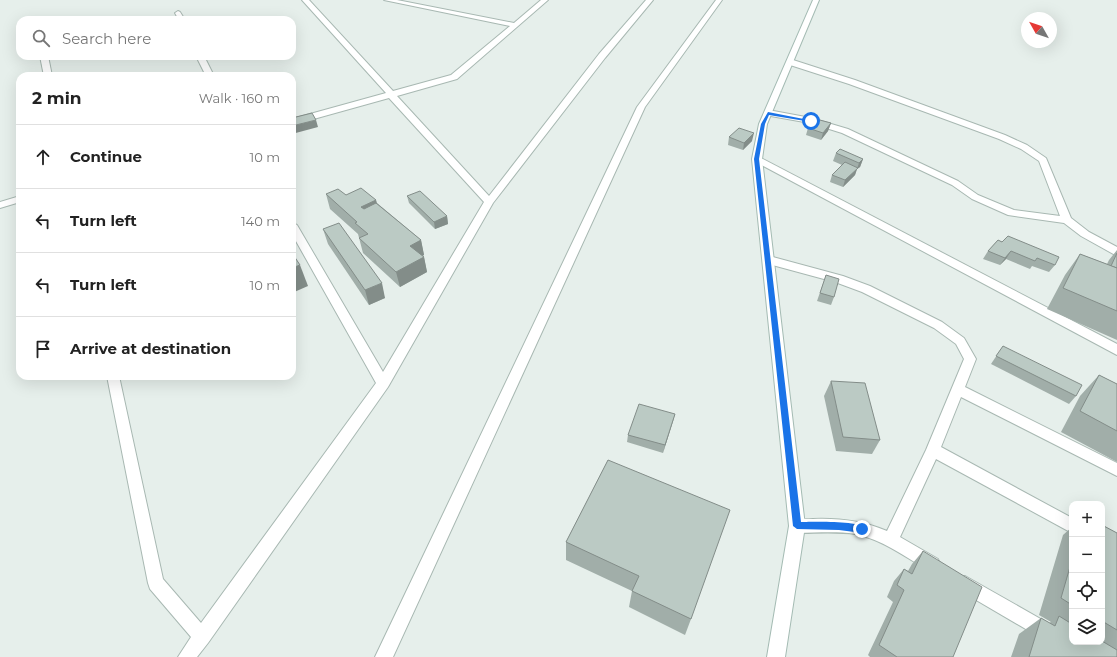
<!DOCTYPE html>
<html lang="en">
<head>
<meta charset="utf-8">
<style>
	:root { --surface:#fff; --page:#f6f6f6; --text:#222; --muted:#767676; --line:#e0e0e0 }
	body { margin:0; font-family:Montserrat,sans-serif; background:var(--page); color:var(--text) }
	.controls { position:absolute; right:12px; bottom:12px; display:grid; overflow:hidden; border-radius:8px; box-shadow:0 4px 16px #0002 }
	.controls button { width:36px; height:36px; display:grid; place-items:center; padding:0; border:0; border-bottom:1px solid var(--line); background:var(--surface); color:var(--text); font:20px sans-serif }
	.compass { position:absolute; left:1021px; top:12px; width:36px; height:36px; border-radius:50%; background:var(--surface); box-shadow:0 4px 16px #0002; rotate:310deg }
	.stop { position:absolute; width:12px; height:12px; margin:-9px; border:3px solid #1a73e8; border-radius:50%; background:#fff }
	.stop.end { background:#1a73e8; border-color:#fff; box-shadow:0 1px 4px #0008 }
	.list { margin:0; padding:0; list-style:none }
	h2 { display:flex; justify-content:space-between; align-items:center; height:52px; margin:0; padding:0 16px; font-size:17px }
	h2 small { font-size:13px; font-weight:400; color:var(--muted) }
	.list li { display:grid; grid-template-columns:26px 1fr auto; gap:12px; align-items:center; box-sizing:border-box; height:64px; padding:0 16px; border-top:1px solid var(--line) }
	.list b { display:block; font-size:15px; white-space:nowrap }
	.list em { font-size:13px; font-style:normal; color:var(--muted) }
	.icon { flex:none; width:22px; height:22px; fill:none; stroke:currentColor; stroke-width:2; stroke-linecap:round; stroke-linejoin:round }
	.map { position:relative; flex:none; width:1117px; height:657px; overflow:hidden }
	.search { position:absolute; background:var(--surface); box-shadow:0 4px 16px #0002; left:16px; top:16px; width:280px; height:44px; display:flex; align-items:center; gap:10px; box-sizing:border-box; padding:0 14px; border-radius:12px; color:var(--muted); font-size:15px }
	.panel { position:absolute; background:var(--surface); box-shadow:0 4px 16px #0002; left:16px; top:72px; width:280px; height:308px; border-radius:12px }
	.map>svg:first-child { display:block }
</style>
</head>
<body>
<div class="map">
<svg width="1117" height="657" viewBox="0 0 1117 657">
	<rect width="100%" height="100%" fill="#e6efeb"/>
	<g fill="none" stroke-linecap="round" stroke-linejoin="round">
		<!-- service casing -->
		<g stroke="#a8b8b2" stroke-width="2">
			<path id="service" d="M716 0H722L645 107 393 657H375L637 107Z"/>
		</g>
		<!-- minor casing -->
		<g stroke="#a8b8b2" stroke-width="2">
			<g id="minor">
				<path d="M302 0H309L393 91 451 75 510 26 384 0H397L514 23 541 0H548L457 79 397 96 489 196 599 54 646 0H653L605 58 493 203 388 387 208 643 197 657H178L191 637 150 589 148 583 107 376H119L163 579 201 623 376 383 292 234V222L297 225 383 372 484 202 389 98 292 125V119L386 93Z"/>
				<path d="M178 11 180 12 185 20H179L175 13Z"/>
				<path d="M40 56H48L52 76H44Z"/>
				<path d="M196 56H204L214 76H206Z"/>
				<path d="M787 60H793L855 80 1005 135 1027 145 1046 158 1071 218 1089 232 1117 247V256L1081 236 1064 223 1008 215 972 199 952 185 842 133 810 123 765 115V111L768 110 811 118 848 129 958 181 978 195 1014 210 1060 216 1039 161 1021 149 999 139 849 84 787 64Z"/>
				<path d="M757 156 1117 344V355L754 161V157Z"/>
				<path d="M20 196V202L0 208V202Z"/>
				<path d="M769 256 843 276 870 286 942 322 964 338 976 359 965 387 1117 463V476L961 397 941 447 1072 518V533L936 459 900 537 938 559 940 564 938 569 932 572 926 569C904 556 881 539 855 534 836 531 816 533 797 533L792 531 789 526 792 521C799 518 806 519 813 519 840 518 863 521 887 531L926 450 964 359 956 344 934 328 862 292 835 282 765 263 764 260Z"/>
				<path d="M965 576 1053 626 1055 632 1053 638 1047 640 1041 638 959 590 957 584 959 578Z"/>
			</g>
		</g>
		<!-- secondary casing -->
		<g stroke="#a4bbb3" stroke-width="2">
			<path id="secondary" d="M813 0H819L767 124 762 159 805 526 785 657H767L789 526 752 159 759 124Z"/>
		</g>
		<!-- service -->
		<use href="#service" fill="#fff" fill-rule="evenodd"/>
		<!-- minor -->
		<use href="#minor" fill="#fff" fill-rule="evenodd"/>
		<!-- secondary -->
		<use href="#secondary" fill="#fff" fill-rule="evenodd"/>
	</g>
	<!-- wall -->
	<g fill="#a1aea9">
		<path d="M831 123 828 131 821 140 806 135 808 128Z"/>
		<path d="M729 137 752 141 743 150 728 145Z"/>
		<path d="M836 153 863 159 860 167 857 169 855 175 843 187 830 182 832 175 842 165 833 161Z"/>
		<path d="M326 194 346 195 376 200 377 203 421 240 424 255 422 256 424 257 427 272 400 287 363 253 358 234 330 209Z"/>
		<path d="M407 196 447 216 448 224 435 229 409 203Z"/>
		<path d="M323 229 385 298 369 305 328 244Z"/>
		<path d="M998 240 1055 265 1049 272 1032 266 1030 269 1006 259 1000 265 983 259 988 251Z"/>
		<path d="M1117 250V340L1047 309 1065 275 1080 254 1107 264 1109 260Z"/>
		<path d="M826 275 834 297 831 305 817 301Z"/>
		<path d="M1003 346 1076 396 1069 404 991 364Z"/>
		<path d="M1099 375 1117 384V462L1061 432 1080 396Z"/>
		<path d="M831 381 880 440 872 454 836 451 824 396Z"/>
		<path d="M675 414 673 421 663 453 627 442 628 435Z"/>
		<path d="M608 460 691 619 685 635 629 607 632 591 566 560V542Z"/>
		<path d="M1102 525 1117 533V657H1011L1019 634 1041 618 1049 623 1051 622 1039 615 1063 535 1072 527V642H1102Z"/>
		<path d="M923 551 953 657H870L868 655 893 602 887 597 894 581 904 569 908 571 912 564Z"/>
	</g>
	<!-- shaded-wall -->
	<g fill="#838d89">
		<path d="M316 120 318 127 292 134V126Z"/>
		<path d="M831 123 828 131 821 140 823 133Z"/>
		<path d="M754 133 752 141 743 150 744 143Z"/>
		<path d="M863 159 860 167 857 169 855 175 843 187 845 180 857 169 859 163Z"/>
		<path d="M376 200 379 215 365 222 361 207Z"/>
		<path d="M447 216 448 224 435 229 434 222Z"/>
		<path d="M421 240 424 255 413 261 410 246Z"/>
		<path d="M1011 251 1006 259 1000 265 1005 258Z"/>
		<path d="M424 257 427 272 400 287 396 272Z"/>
		<path d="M300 265 308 286 292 293V268Z"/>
		<path d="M382 283 385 298 369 305 365 290Z"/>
		<path d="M675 414 673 421 663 453 665 445Z"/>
	</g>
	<!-- building -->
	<g fill="#bbcac4" stroke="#838d89">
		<path d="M312 113 316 120 292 126V118Z"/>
		<path d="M816 119 831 123 823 133 808 128Z"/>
		<path d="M739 128 754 133 744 143 729 137Z"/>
		<path d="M840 149 863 159 859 163 836 153Z"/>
		<path d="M845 162 858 168 845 180 832 175Z"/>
		<path d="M361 188 376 200 361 207 364 209 376 203 421 240 410 246 424 257 396 272 359 238 368 234 355 223 357 222 326 194 338 189 346 195Z"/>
		<path d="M420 191 447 216 434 222 407 196Z"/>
		<path d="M339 223 382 283 365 290 323 229Z"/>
		<path d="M1008 236 1059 257 1055 265 1037 258 1035 261 1011 251 1005 258 988 251 998 240 1002 242Z"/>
		<path d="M292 253 300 265 292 268Z"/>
		<path d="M1117 253V268L1111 266Z"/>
		<path d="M1080 254 1117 268V311L1063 288Z"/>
		<path d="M826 275 839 279 834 297 820 293Z"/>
		<path d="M1003 346 1082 385 1076 396 996 356Z"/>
		<path d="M1099 375 1117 384V431L1080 411Z"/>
		<path d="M831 381 865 383 880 440 843 437Z"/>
		<path d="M639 404 675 414 665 445 628 435Z"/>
		<path d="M608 460 730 510 691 619 632 591 639 576 566 542Z"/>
		<path d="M1102 525 1117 533V630L1102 621Z"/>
		<path d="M923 551 982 587 953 657H897L879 645 904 590 897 585 904 569 912 574Z"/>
		<path d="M1072 560V605L1061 598Z"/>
		<path d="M1059 616 1072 624V642H1102V641L1117 650V657H1029L1041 618 1055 626Z"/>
	</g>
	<!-- route -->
	<path fill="#1a73e8" d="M768 112 814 121 811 122 769 115 765 124 759 159 801 522C812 522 861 520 866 529L862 533 839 530 797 529 793 526 754 159 761 124Z"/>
</svg>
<div class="controls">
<button>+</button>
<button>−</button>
<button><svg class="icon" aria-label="locate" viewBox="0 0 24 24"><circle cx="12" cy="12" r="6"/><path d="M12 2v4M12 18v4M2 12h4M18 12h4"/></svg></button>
<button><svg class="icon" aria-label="layers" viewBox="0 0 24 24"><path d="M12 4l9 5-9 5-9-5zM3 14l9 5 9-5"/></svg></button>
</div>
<svg class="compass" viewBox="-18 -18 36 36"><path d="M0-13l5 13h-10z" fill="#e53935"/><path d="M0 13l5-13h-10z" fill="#767676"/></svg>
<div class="stop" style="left:811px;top:121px"></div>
<div class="stop end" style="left:862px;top:529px"></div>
<div class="search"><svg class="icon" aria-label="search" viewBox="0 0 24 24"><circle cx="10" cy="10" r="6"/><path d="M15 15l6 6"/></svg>Search here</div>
<section class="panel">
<h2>2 min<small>Walk · 160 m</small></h2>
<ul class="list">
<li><svg class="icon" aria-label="ahead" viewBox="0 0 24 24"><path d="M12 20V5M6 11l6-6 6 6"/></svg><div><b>Continue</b></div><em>10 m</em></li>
<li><svg class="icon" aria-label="left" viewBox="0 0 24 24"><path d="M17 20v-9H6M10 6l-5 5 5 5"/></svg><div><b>Turn left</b></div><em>140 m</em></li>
<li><svg class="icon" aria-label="left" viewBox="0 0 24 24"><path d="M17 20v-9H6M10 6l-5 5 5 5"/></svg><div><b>Turn left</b></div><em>10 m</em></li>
<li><svg class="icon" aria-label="arrive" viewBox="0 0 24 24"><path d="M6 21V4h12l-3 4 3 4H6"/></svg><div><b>Arrive at destination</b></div></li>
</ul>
</section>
</div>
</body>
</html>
